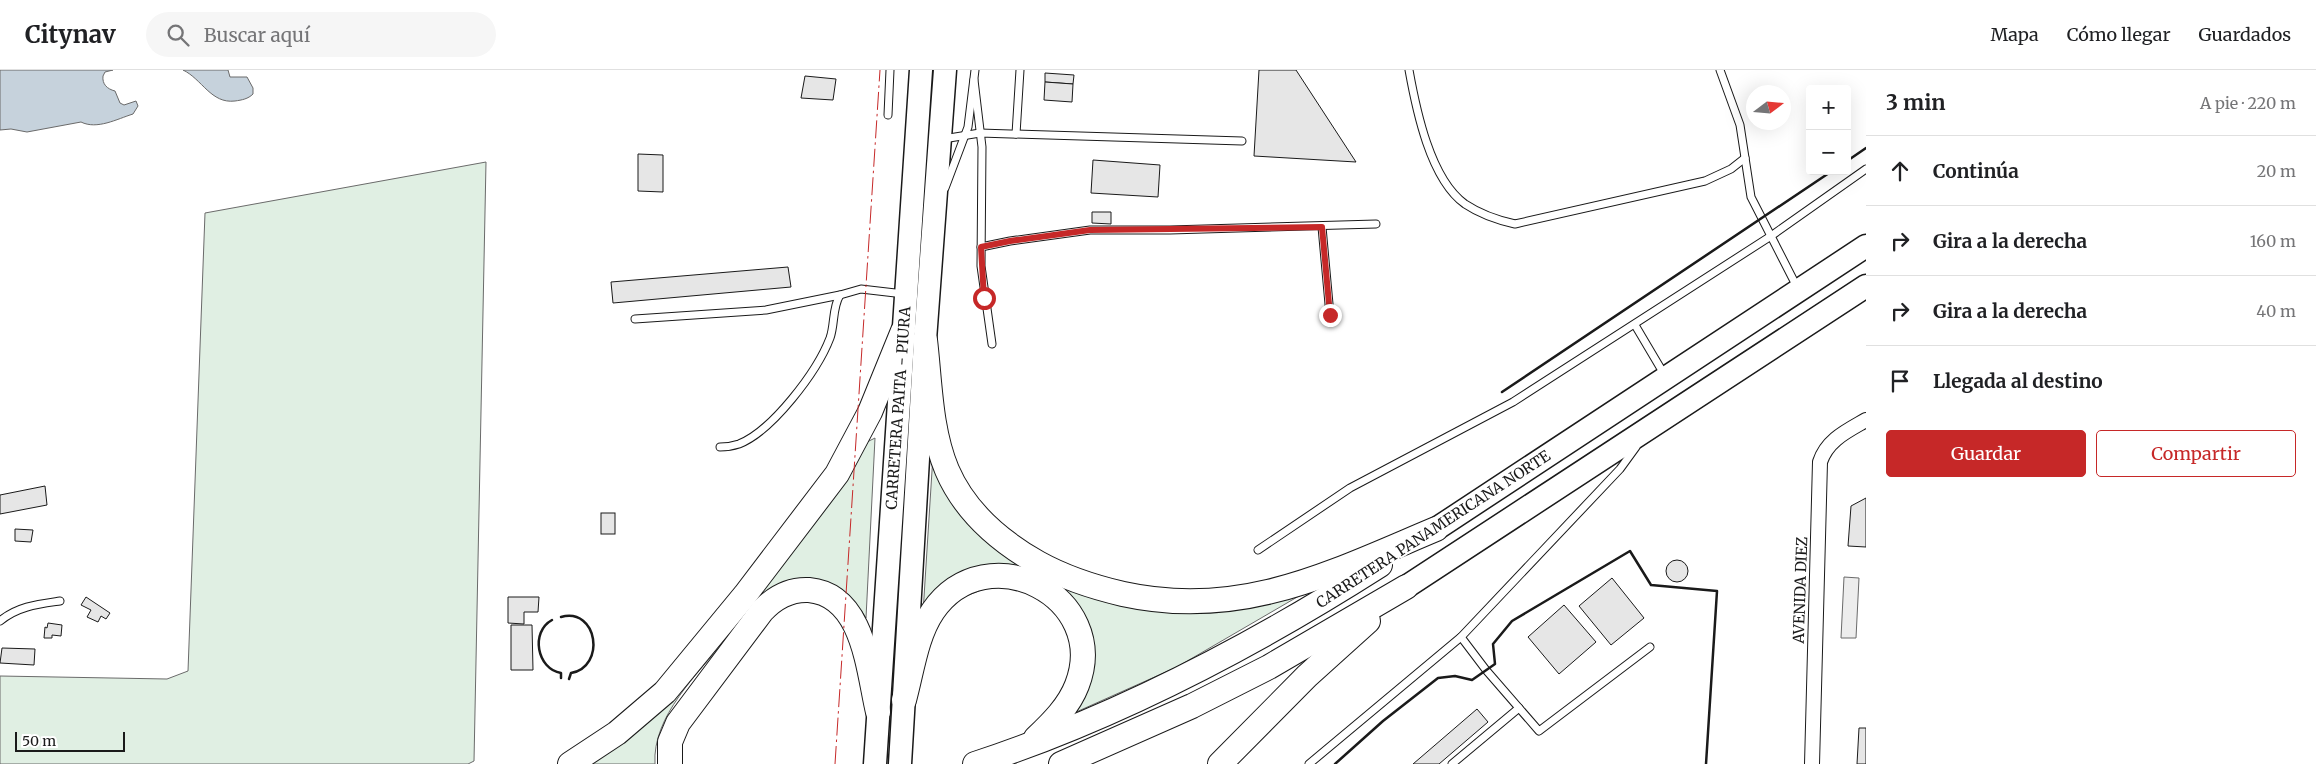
<!DOCTYPE html>
<html lang="es">
<head>
<meta charset="utf-8">
<style>
	:root { --surface:#fff; --page:#f6f6f6; --text:#202124; --muted:#757577; --line:#e0e0e0; --accent:#c62828 }
	body { margin:0; font-family:Merriweather,serif; background:var(--page); color:var(--text) }
	.controls { position:absolute; right:15px; top:15px; display:grid; overflow:hidden; border-radius:5px; box-shadow:0 5px 20px #0002 }
	.controls button { width:45px; height:45px; display:grid; place-items:center; padding:0; border:0; border-bottom:1px solid var(--line); background:var(--surface); color:var(--text); font:25px sans-serif }
	.compass { position:absolute; left:1746px; top:15px; width:45px; height:45px; border-radius:50%; background:var(--surface); box-shadow:0 5px 20px #0002; rotate:74deg }
	.scale { position:absolute; left:15px; bottom:12px; width:110px; box-sizing:border-box; padding-left:5px; border:2px solid #1a1a1a; border-top:0; font-size:14px; line-height:18px; white-space:nowrap; color:#1a1a1a; -webkit-text-stroke:4px #fff; paint-order:stroke }
	.stop { position:absolute; width:15px; height:15px; margin:-11px; border:4px solid #c62828; border-radius:50%; background:#fff }
	.stop.end { background:#c62828; border-color:#fff; box-shadow:0 1px 5px #0008 }
	.list { margin:0; padding:0; list-style:none }
	h2 { display:flex; justify-content:space-between; align-items:center; height:65px; margin:0; padding:0 20px; font-size:21px }
	h2 small { font-size:16px; font-weight:400; color:var(--muted) }
	.list li { display:grid; grid-template-columns:32px 1fr auto; gap:15px; align-items:center; box-sizing:border-box; height:70px; padding:0 20px; border-top:1px solid var(--line) }
	.list b { display:block; font-size:19px; white-space:nowrap }
	.list em { font-size:16px; font-style:normal; color:var(--muted) }
	.actions { display:flex; gap:10px; padding:15px 20px }
	.actions a { flex:1; padding:11px 0; border:1px solid var(--accent); border-radius:5px; text-align:center; font-size:18px; color:var(--accent) }
	.actions .main { background:var(--accent); color:#fff }
	.icon { flex:none; width:28px; height:28px; fill:none; stroke:currentColor; stroke-width:2; stroke-linecap:round; stroke-linejoin:round }
	.map { position:relative; flex:none; width:1866px; height:694px; overflow:hidden }
	header { display:flex; align-items:center; gap:30px; box-sizing:border-box; height:70px; padding:0 25px; background:var(--surface); border-bottom:1px solid var(--line) }
	header strong { font-size:24px }
	nav { display:flex; gap:28px; margin-inline-start:auto; font-size:18px }
	.search { width:350px; height:45px; background:var(--page); display:flex; align-items:center; gap:12px; box-sizing:border-box; padding:0 18px; border-radius:28px; color:var(--muted); font-size:19px }
	main { display:flex }
	aside { flex:1; background:var(--surface) }
	.map>svg:first-child { display:block }
</style>
</head>
<body>
<header>
<strong>Citynav</strong>
<div class="search"><svg class="icon" aria-label="search" viewBox="0 0 24 24"><circle cx="10" cy="10" r="6"/><path d="M15 15l6 6"/></svg>Buscar aquí</div>
<nav><a>Mapa</a><a>Cómo llegar</a><a>Guardados</a></nav>
</header>
<main>
<div class="map">
<svg width="1866" height="694" viewBox="0 0 1866 694">
	<rect width="100%" height="100%" fill="#fff"/>
	<!-- green -->
	<g fill="#e0efe3" stroke="#6a6a6a">
		<path d="M486 92 474 691 468 694H0V606L167 609 188 601 205 143Z"/>
		<path d="M875 368 866 548C856 531 843 523 826 513L741 549 755 525 865 373Z"/>
		<path d="M933 385 1032 500 923 543Z"/>
		<path d="M1056 511 1092 525 1311 519 1177 597 1065 647 1084 547 1075 532Z"/>
		<path d="M726 569C698 604 652 646 655 694H584L668 627Z"/>
	</g>
	<!-- parking -->
	<path fill="#ededed" stroke="#6a6a6a" d="M1844 507 1859 508 1856 568H1841Z"/>
	<!-- water -->
	<g fill="#c6d2dc" stroke="#6a6a6a">
		<path d="M0 0H113L105 2 103 6C102 14 107 19 115 21L120 33 124 35 136 31 138 36 133 44C117 49 97 60 81 52L27 62 11 59 0 60Z"/>
		<path d="M183 0H228L230 7H247L253 18V24C248 29 242 30 235 31 211 34 202 9 183 0Z"/>
	</g>
	<!-- building -->
	<g fill="#e6e6e6" stroke="#1a1a1a">
		<path d="M1259 0H1296L1356 92 1254 86Z"/>
		<path d="M1045 3 1074 5 1073 14 1045 12Z"/>
		<path d="M805 6 836 9 833 30 801 28Z"/>
		<path d="M1045 12 1073 14 1072 32 1044 30Z"/>
		<path d="M638 84 663 85V122L638 121Z"/>
		<path d="M1093 90 1160 95 1158 127 1091 123Z"/>
		<path d="M1092 142H1111V154L1092 153Z"/>
		<path d="M788 197 791 217 613 233 611 212Z"/>
		<path d="M45 416 47 435 0 444V425Z"/>
		<path d="M1866 428V477L1848 476 1851 436Z"/>
		<rect x="601" y="443" width="14" height="21"/>
		<path d="M15 459 33 460 31 472 15 471Z"/>
		<circle cx="1677" cy="501" r="11"/>
		<path d="M1612 508 1644 548 1611 575 1579 536Z"/>
		<path d="M86 527 110 543 106 549 101 546 98 552 87 547 91 540 81 535Z"/>
		<path d="M508 527H539L538 542H524V554L508 553Z"/>
		<path d="M1564 535 1596 572 1559 604 1528 567Z"/>
		<path d="M48 553 62 555 61 566 52 565V568H44L45 557 47 558Z"/>
		<path d="M511 555H532L533 600H511Z"/>
		<path d="M2 578 35 579 34 595 0 593Z"/>
		<path d="M1477 639 1488 652 1439 694H1413Z"/>
		<path d="M1859 658H1866V694H1857Z"/>
	</g>
	<g fill="none" stroke-linecap="round" stroke-linejoin="round">
		<!-- service casing -->
		<g stroke="#1a1a1a" stroke-width="9">
			<g id="service">
				<path d="M1409 0C1416 39 1430 109 1465 134 1480 144 1497 150 1515 154L1705 111 1731 99 1745 88"/>
				<path d="M1720 0 1740 55 1751 127 1797 217"/>
				<path d="M974 10 982 77 981 196 992 274"/>
				<path d="M888 45 890 0"/>
				<path d="M1016 64 1020 0"/>
				<path d="M943 69 980 63 1242 71"/>
				<path d="M945 118 968 57 975 0"/>
				<path d="M1322 157 1330 245"/>
				<path d="M981 177 1010 171 1090 160H1170L1376 154"/>
				<path d="M635 249 766 240 840 225"/>
				<path d="M1635 255 1664 304"/>
				<path d="M720 377C726 377 733 376 739 374 772 361 817 302 830 268 835 254 832 238 840 225L861 219 904 224"/>
				<path d="M1258 480 1350 418 1513 332 1771 166 1866 99"/>
				<path d="M0 551C18 536 39 534 60 531"/>
				<path d="M1461 567 1486 600 1539 661 1650 577"/>
				<path d="M1309 694 1461 567 1620 399 1636 377"/>
				<path d="M1452 694 1519 638"/>
			</g>
		</g>
		<!-- minor casing -->
		<g stroke="#1a1a1a" stroke-width="16">
			<path id="minor" d="M1812 694 1820 392C1827 370 1847 361 1866 350"/>
		</g>
		<!-- trunk casing -->
		<g stroke="#1a1a1a" stroke-width="25">
			<g id="trunk">
				<path d="M1436 459 1866 176"/>
				<path d="M1406 517 1866 216"/>
				<path d="M875 694 921 0"/>
				<path d="M900 694 925 270 945 0"/>
			</g>
		</g>
		<!-- motorway casing -->
		<g stroke="#1a1a1a" stroke-width="26">
			<g id="motorway">
				<path d="M925 270C930 312 930 360 947 400 965 442 999 471 1038 493 1065 508 1093 517 1123 524 1241 550 1331 503 1436 459"/>
				<path d="M904 630C912 601 916 566 933 541 987 463 1111 527 1077 615 1069 636 1052 653 1036 668"/>
				<path d="M570 694 617 663 665 622 745 525 837 404 870 342 903 261"/>
				<path d="M670 694V672L678 653 762 541C775 527 790 519 809 520 864 525 868 600 878 642"/>
				<path d="M975 694C1118 647 1253 576 1380 495"/>
				<path d="M1061 694 1192 636 1269 597 1406 517"/>
				<path d="M1220 694 1307 606 1368 551"/>
			</g>
		</g>
		<!-- service -->
		<use href="#service" stroke="#fff" stroke-width="7"/>
		<!-- minor -->
		<use href="#minor" stroke="#fff" stroke-width="14"/>
		<!-- trunk -->
		<use href="#trunk" stroke="#fff" stroke-width="22"/>
		<!-- motorway -->
		<use href="#motorway" stroke="#fff" stroke-width="24"/>
		<!-- wall -->
		<g stroke="#1a1a1a" stroke-width="2.5">
			<path d="M1847 91 1866 78"/>
			<path d="M1502 322 1832 101"/>
			<path d="M561 547C598 537 606 597 571 603L569 609"/>
			<path d="M552 550C530 562 537 599 561 603V608"/>
			<path d="M1335 694 1383 651 1438 608 1455 606 1472 610 1495 594 1493 574 1512 551 1630 481 1651 515 1717 521 1706 694"/>
		</g>
		<!-- power -->
		<path stroke="#c62828" stroke-width="1" stroke-dasharray="18 4 2.5 4" stroke-linecap="butt" d="M835 694 880 0"/>
	</g>
	<g fill="none" stroke-linecap="round" stroke-linejoin="round">
		<!-- route -->
		<path stroke="#c62828" stroke-width="6" d="M984 228 981 177 1010 171 1090 160 1322 157 1330 245"/>
	</g>
	<g text-anchor="middle" dominant-baseline="central" stroke-width="4" stroke-linejoin="round" paint-order="stroke">
		<!-- street labels -->
		<g font-size="15" fill="#1a1a1a" stroke="#fff">
			<text transform="translate(898 338) rotate(-86)">CARRETERA PAITA - PIURA</text>
			<text transform="translate(1433 459) rotate(-33)">CARRETERA PANAMERICANA NORTE</text>
			<text transform="translate(1800 520) rotate(-88)">AVENIDA DIEZ</text>
		</g>
	</g>
</svg>
<div class="controls">
<button>+</button>
<button>−</button>
</div>
<svg class="compass" viewBox="-18 -18 36 36"><path d="M0-13l5 13h-10z" fill="#e53935"/><path d="M0 13l5-13h-10z" fill="#757577"/></svg>
<div class="scale">50 m</div>
<div class="stop" style="left:984px;top:228px"></div>
<div class="stop end" style="left:1330px;top:245px"></div>
</div>
<aside>
<h2>3 min<small>A pie · 220 m</small></h2>
<ul class="list">
<li><svg class="icon" aria-label="ahead" viewBox="0 0 24 24"><path d="M12 20V5M6 11l6-6 6 6"/></svg><div><b>Continúa</b></div><em>20 m</em></li>
<li><svg class="icon" aria-label="right" viewBox="0 0 24 24"><path d="M7 20v-9h11M14 6l5 5-5 5"/></svg><div><b>Gira a la derecha</b></div><em>160 m</em></li>
<li><svg class="icon" aria-label="right" viewBox="0 0 24 24"><path d="M7 20v-9h11M14 6l5 5-5 5"/></svg><div><b>Gira a la derecha</b></div><em>40 m</em></li>
<li><svg class="icon" aria-label="arrive" viewBox="0 0 24 24"><path d="M6 21V4h12l-3 4 3 4H6"/></svg><div><b>Llegada al destino</b></div></li>
</ul>
<div class="actions"><a class="main">Guardar</a><a>Compartir</a></div>
</aside>
</main>
</body>
</html>
